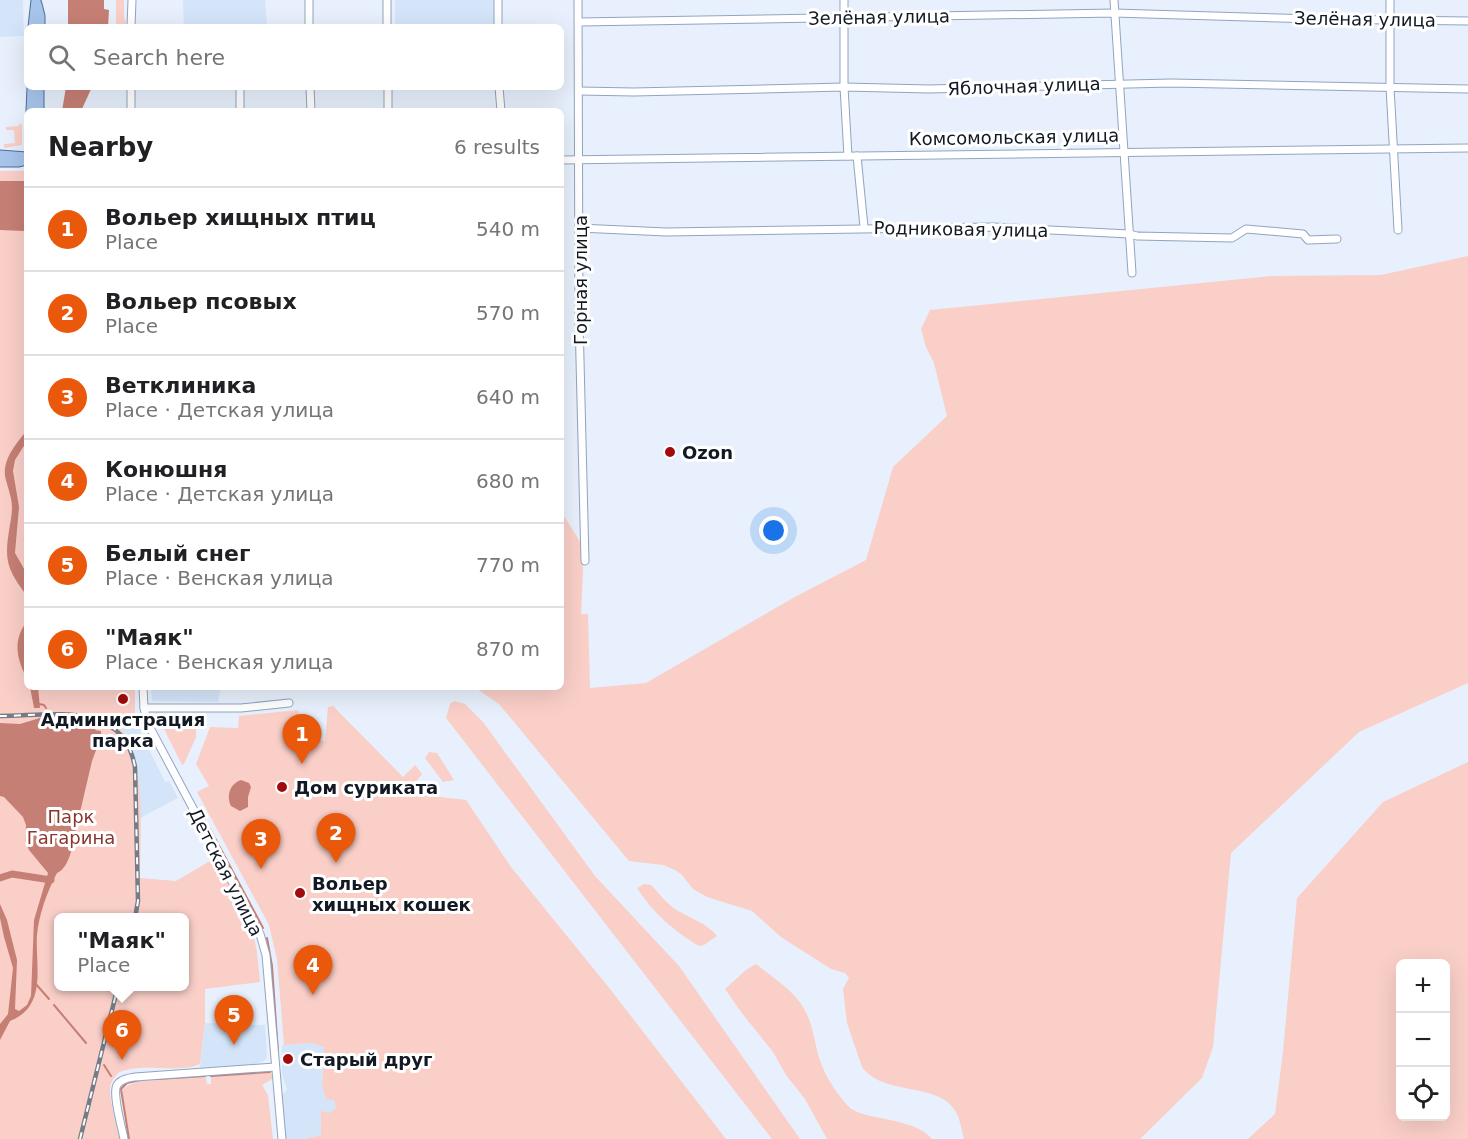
<!DOCTYPE html>
<html lang="en">
<head>
<meta charset="utf-8">
<style>
	:root { --surface:#fff; --page:#f2f2f2; --text:#202124; --muted:#757577; --line:#e0e0e0; --accent:#ea580c }
	body { margin:0; font-family:"DejaVu Sans",sans-serif; background:var(--page); color:var(--text) }
	.controls { position:absolute; right:18px; bottom:18px; display:grid; overflow:hidden; border-radius:9px; box-shadow:0 6px 24px #0002 }
	.controls button { width:54px; height:54px; display:grid; place-items:center; padding:0; border:0; border-bottom:2px solid var(--line); background:var(--surface); color:var(--text); font:30px sans-serif }
	.you { position:absolute; left:774px; top:531px; width:21px; height:21px; margin:-15px; border:4px solid #fff; border-radius:50%; background:#1a73e8; box-shadow:0 0 0 9px #1a73e833 }
	.badge { display:grid; place-items:center; width:39px; height:39px; border-radius:50%; background:var(--accent); color:#fff; font-size:20px; font-weight:700 }
	.pin { position:absolute; translate:-50% -50px; filter:drop-shadow(0 2px 3px #0008) }
	.pin::after { content:''; position:absolute; top:32px; width:21px; height:18px; background:inherit; clip-path:polygon(0 0,100% 0,50% 100%) }
	.popup { position:absolute; left:54px; top:913px; width:135px; height:78px; box-sizing:border-box; display:grid; place-content:center; border-radius:9px; background:var(--surface); filter:drop-shadow(0 2px 4px #0005); font-size:20px; white-space:nowrap; color:var(--muted) }
	.popup b { font-size:22px; color:var(--text) }
	.popup::after { content:''; position:absolute; left:50%; top:100%; margin-left:-12px; border:12px solid transparent; border-top-color:var(--surface) }
	.list { margin:0; padding:0; list-style:none }
	h2 { display:flex; justify-content:space-between; align-items:center; height:78px; margin:0; padding:0 24px; font-size:26px }
	h2 small { font-size:20px; font-weight:400; color:var(--muted) }
	.list li { display:grid; grid-template-columns:39px 1fr auto; gap:18px; align-items:center; box-sizing:border-box; height:84px; padding:0 24px; border-top:2px solid var(--line) }
	.list b { display:block; font-size:22px; white-space:nowrap }
	.list p { margin:0; font-size:20px; white-space:nowrap; color:var(--muted) }
	.list em { font-size:20px; font-style:normal; color:var(--muted) }
	.icon { flex:none; width:33px; height:33px; fill:none; stroke:currentColor; stroke-width:2; stroke-linecap:round; stroke-linejoin:round }
	.map { position:relative; flex:none; width:1468px; height:1139px; overflow:hidden }
	.search { position:absolute; background:var(--surface); box-shadow:0 6px 24px #0002; left:24px; top:24px; width:540px; height:66px; display:flex; align-items:center; gap:15px; box-sizing:border-box; padding:0 21px; border-radius:9px; color:var(--muted); font-size:22px }
	.panel { position:absolute; background:var(--surface); box-shadow:0 6px 24px #0002; left:24px; top:108px; width:540px; height:582px; border-radius:9px }
	.map>svg:first-child { display:block }
</style>
</head>
<body>
<div class="map">
<svg width="1468" height="1139" viewBox="0 0 1468 1139">
	<rect width="100%" height="100%" fill="#e7f0fc"/>
	<!-- built -->
	<g fill="#d4e5fa">
		<path d="M0 0H23L24 36 0 37Z"/>
		<path d="M183 0H265L267 27H184Z"/>
		<rect x="395" y="0" width="99" height="27"/>
		<path d="M151 687H221L218 702 152 701Z"/>
		<path d="M137 721 141 730 140 731 165 782 169 781 178 798 142 817 140 820 137 764 131 745 121 729Z"/>
		<path d="M205 1023 265 1025 267 1058 264 1061 256 1064 200 1068Z"/>
		<path d="M311 1043 324 1046 322 1086 334 1100 336 1109 329 1113 322 1110 321 1135 304 1139H286L281 1096 287 1090 282 1074V1045Z"/>
	</g>
	<!-- green -->
	<g fill="#facfc8" fill-rule="evenodd">
		<path d="M116 0H124V17L127 27H116Z"/>
		<path d="M19 124H22V145L4 148V144L15 143 14 130H6V127L19 126Z"/>
		<path d="M0 171H27V687H135V716L137 721 121 729C147 760 140 838 140 878L176 881 215 858 253 933 257 952 260 982 205 989V1023L200 1064C176 1074 143 1062 120 1072 117 1073 113 1079 111 1083 107 1095 117 1125 120 1139H0ZM59 918H185V986H59Z"/>
		<path d="M1468 256V683L1359 732 1231 853 1213 1047 1202 1078 1140 1139H964C962 1131 960 1119 956 1112 939 1081 884 1097 862 1067L847 1023 843 989 849 978 845 973 831 969 781 937 752 911 707 897 693 889 682 875 675 870 663 865 629 861 499 704 474 687H561V511L582 545 583 569 581 614H588L590 688 646 683 793 598 866 560 893 467 947 416 934 363 926 347 921 329 930 310 1272 276 1381 275Z"/>
		<path d="M454 701 465 704 483 722 595 876 679 966 800 1139H772L446 718 450 704Z"/>
		<path d="M333 706 403 777 415 765 422 774 414 784C430 799 445 797 466 800L511 867 610 989 726 1139H304L321 1135V1110L329 1113 336 1108 334 1100 326 1099 322 1086 324 1047 311 1043 284 1045 277 959 269 925 197 792 209 786 196 764 210 727 238 728 239 716 298 710 300 737 325 741 328 707Z"/>
		<path d="M156 711H161L165 715 196 716V737L184 764 182 765 160 721 156 718Z"/>
		<path d="M429 752 437 753 454 780 443 782 425 758Z"/>
		<path d="M1468 762V1139H1248L1275 1114 1283 1052 1297 898 1383 802ZM1400 964H1446V1116H1400Z"/>
		<path d="M644 884 651 885C660 894 668 906 680 912 694 920 706 923 717 936L704 945 699 946C675 932 653 913 637 888Z"/>
		<path d="M756 964C772 977 793 990 803 1007 815 1026 814 1049 823 1068 828 1081 839 1096 848 1106 861 1121 913 1116 932 1139H827L805 1099 786 1075 773 1052 741 1012 725 989 746 970Z"/>
		<path d="M271 1073 273 1075 272 1079 262 1085 268 1095 273 1139H129L122 1097 123 1089C139 1075 183 1077 205 1076L207 1084H211V1076Z"/>
	</g>
	<!-- water -->
	<g fill="#c67f75">
		<path d="M68 0H104V9L109 10 108 27H68Z"/>
		<path d="M66 87H92L81 111H62Z"/>
		<path d="M0 181H25L24 231 0 230Z"/>
		<path d="M27 430V441L15 460 13 471 19 507 15 553 27 574V596C8 570 4 562 9 531 10 523 12 516 12 508 12 497 7 486 5 476 3 458 17 443 27 430Z"/>
		<path d="M27 621 25 653 27 660V679C17 659 12 641 27 621Z"/>
		<path d="M30 687H38L40 708H34Z"/>
		<path d="M43 717 44 720H78L96 723 98 725 95 730 101 731V737L92 761 81 808 78 816 70 820 71 824 76 828C73 841 71 867 57 873 47 892 39 914 37 935 35 966 48 1006 10 1021L0 1040V1024L8 1014 13 968 4 937 0 918V904L7 920 17 960 15 1009 19 1011 27 1005 31 996 34 920 48 873 29 850 25 841 26 825 23 817 4 797 0 796V723L20 724Z"/>
		<path d="M241 780 249 783 251 787 248 797V807L240 811 231 806C226 795 230 784 241 780Z"/>
	</g>
	<g fill="none" stroke-linecap="round" stroke-linejoin="round">
		<!-- stream -->
		<g stroke="#c67f75" stroke-width="2">
			<path d="M39 704 44 705 46 708"/>
			<path d="M201 811 205 819"/>
			<path d="M210 829 263 928"/>
			<path d="M267 938 272 966 278 1053"/>
			<path d="M35 983 49 999"/>
			<path d="M54 1005 86 1043"/>
			<path d="M104 1065 111 1076"/>
			<path d="M211 1076 270 1072"/>
			<path d="M157 1079 205 1076"/>
			<path d="M129 1139 121 1089 127 1083 140 1080"/>
		</g>
		<!-- canal -->
		<path stroke="#c67f75" stroke-width="7" d="M0 878 12 874 51 880"/>
		<!-- minor casing -->
		<g stroke="#90a5c0" stroke-width="9">
			<g id="minor">
				<path d="M309 0V27"/>
				<path d="M387 0V27"/>
				<path d="M498 0V27"/>
				<path d="M578 0 579 320 585 561"/>
				<path d="M844 0V87L848 156"/>
				<path d="M1114 0 1132 273"/>
				<path d="M1390 0V87L1398 230"/>
				<path d="M579 22 1114 13 1315 19 1468 21"/>
				<path d="M131 27 132 0"/>
				<path d="M240 87V111"/>
				<path d="M310 87 311 111"/>
				<path d="M388 87V111"/>
				<path d="M499 87 501 111"/>
				<path d="M579 91 634 92 844 87 929 89 1171 83 1468 89"/>
				<path d="M131 111V87"/>
				<path d="M857 156 864 227"/>
				<path d="M561 160 1468 148"/>
				<path d="M579 228 666 232 993 227 1129 234 1137 236 1232 238 1246 229 1303 234 1308 240 1337 239"/>
				<path d="M143 687 144 708 148 724 260 934 266 955 282 1139"/>
				<path d="M144 708H241L289 703"/>
				<path d="M124 1139C122 1128 112 1094 117 1085 121 1079 129 1078 135 1077L275 1067"/>
			</g>
		</g>
		<!-- major casing -->
		<g stroke="#4c6f9b" stroke-width="11">
			<g id="major">
				<path d="M37 4 40 16V27"/>
				<path d="M33 27 36 0"/>
				<path d="M31 111 32 87"/>
				<path d="M39 111V87"/>
				<path d="M0 155 27 157"/>
				<path d="M0 162H19L27 160"/>
			</g>
		</g>
		<!-- minor -->
		<use href="#minor" stroke="#fff" stroke-width="7"/>
		<!-- major -->
		<use href="#major" stroke="#a7c4ea" stroke-width="9"/>
		<!-- rail casing -->
		<g stroke="#747c87" stroke-width="4.5">
			<g id="rail">
				<path d="M0 716C52 716 123 699 135 767L138 901 135 918"/>
				<path d="M80 1139 118 986"/>
			</g>
		</g>
		<!-- rail -->
		<use href="#rail" stroke="#fff" stroke-width="2" stroke-dasharray="7" stroke-linecap="butt"/>
	</g>
	<!-- markers -->
	<g fill="#a30a0c" stroke="#fff" stroke-width="2">
		<circle cx="670" cy="452" r="6"/>
		<circle cx="123" cy="699" r="6"/>
		<circle cx="282" cy="787" r="6"/>
		<circle cx="300" cy="893" r="6"/>
		<circle cx="288" cy="1059" r="6"/>
	</g>
	<g text-anchor="middle" dominant-baseline="central" stroke-width="6" stroke-linejoin="round" paint-order="stroke">
		<!-- street labels -->
		<g font-size="18" fill="#121923" stroke="#fff">
			<text transform="translate(879 17) rotate(-1)">Зелёная улица</text>
			<text transform="translate(1365 19) rotate(1)">Зелёная улица</text>
			<text transform="translate(1024 86) rotate(-2)">Яблочная улица</text>
			<text transform="translate(1014 137) rotate(-1)">Комсомольская улица</text>
			<text transform="translate(961 229) rotate(1)">Родниковая улица</text>
			<text transform="translate(580 280) rotate(-90)">Горная улица</text>
			<text transform="translate(226 872) rotate(63)">Детская улица</text>
		</g>
		<!-- poi labels -->
		<g font-size="18" font-weight="bold" fill="#121923" stroke="#fff" text-anchor="start">
			<text x="682" y="452">Ozon</text>
			<text x="123" y="719" text-anchor="middle">Администрация<tspan x="123" dy="21">парка</tspan></text>
			<text x="294" y="787">Дом суриката</text>
			<text x="312" y="883">Вольер<tspan x="312" dy="21">хищных кошек</tspan></text>
			<text x="300" y="1059">Старый друг</text>
		</g>
		<!-- park labels -->
		<g font-size="18" fill="#8b352c" stroke="#fff">
			<text x="71" y="816">Парк<tspan x="71" dy="21">Гагарина</tspan></text>
		</g>
	</g>
</svg>
<div class="controls">
<button>+</button>
<button>−</button>
<button><svg class="icon" aria-label="locate" viewBox="0 0 24 24"><circle cx="12" cy="12" r="6"/><path d="M12 2v4M12 18v4M2 12h4M18 12h4"/></svg></button>
</div>
<div class="you"></div>
<div class="pin badge" style="left:302px;top:764px">1</div>
<div class="pin badge" style="left:336px;top:863px">2</div>
<div class="pin badge" style="left:261px;top:869px">3</div>
<div class="pin badge" style="left:313px;top:995px">4</div>
<div class="pin badge" style="left:234px;top:1045px">5</div>
<div class="pin badge" style="left:122px;top:1060px">6</div>
<div class="popup"><b>&quot;Маяк&quot;</b>Place</div>
<div class="search"><svg class="icon" aria-label="search" viewBox="0 0 24 24"><circle cx="10" cy="10" r="6"/><path d="M15 15l6 6"/></svg>Search here</div>
<section class="panel">
<h2>Nearby<small>6 results</small></h2>
<ul class="list">
<li><span class="badge">1</span><div><b>Вольер хищных птиц</b><p>Place</p></div><em>540 m</em></li>
<li><span class="badge">2</span><div><b>Вольер псовых</b><p>Place</p></div><em>570 m</em></li>
<li><span class="badge">3</span><div><b>Ветклиника</b><p>Place · Детская улица</p></div><em>640 m</em></li>
<li><span class="badge">4</span><div><b>Конюшня</b><p>Place · Детская улица</p></div><em>680 m</em></li>
<li><span class="badge">5</span><div><b>Белый снег</b><p>Place · Венская улица</p></div><em>770 m</em></li>
<li><span class="badge">6</span><div><b>&quot;Маяк&quot;</b><p>Place · Венская улица</p></div><em>870 m</em></li>
</ul>
</section>
</div>
</body>
</html>
